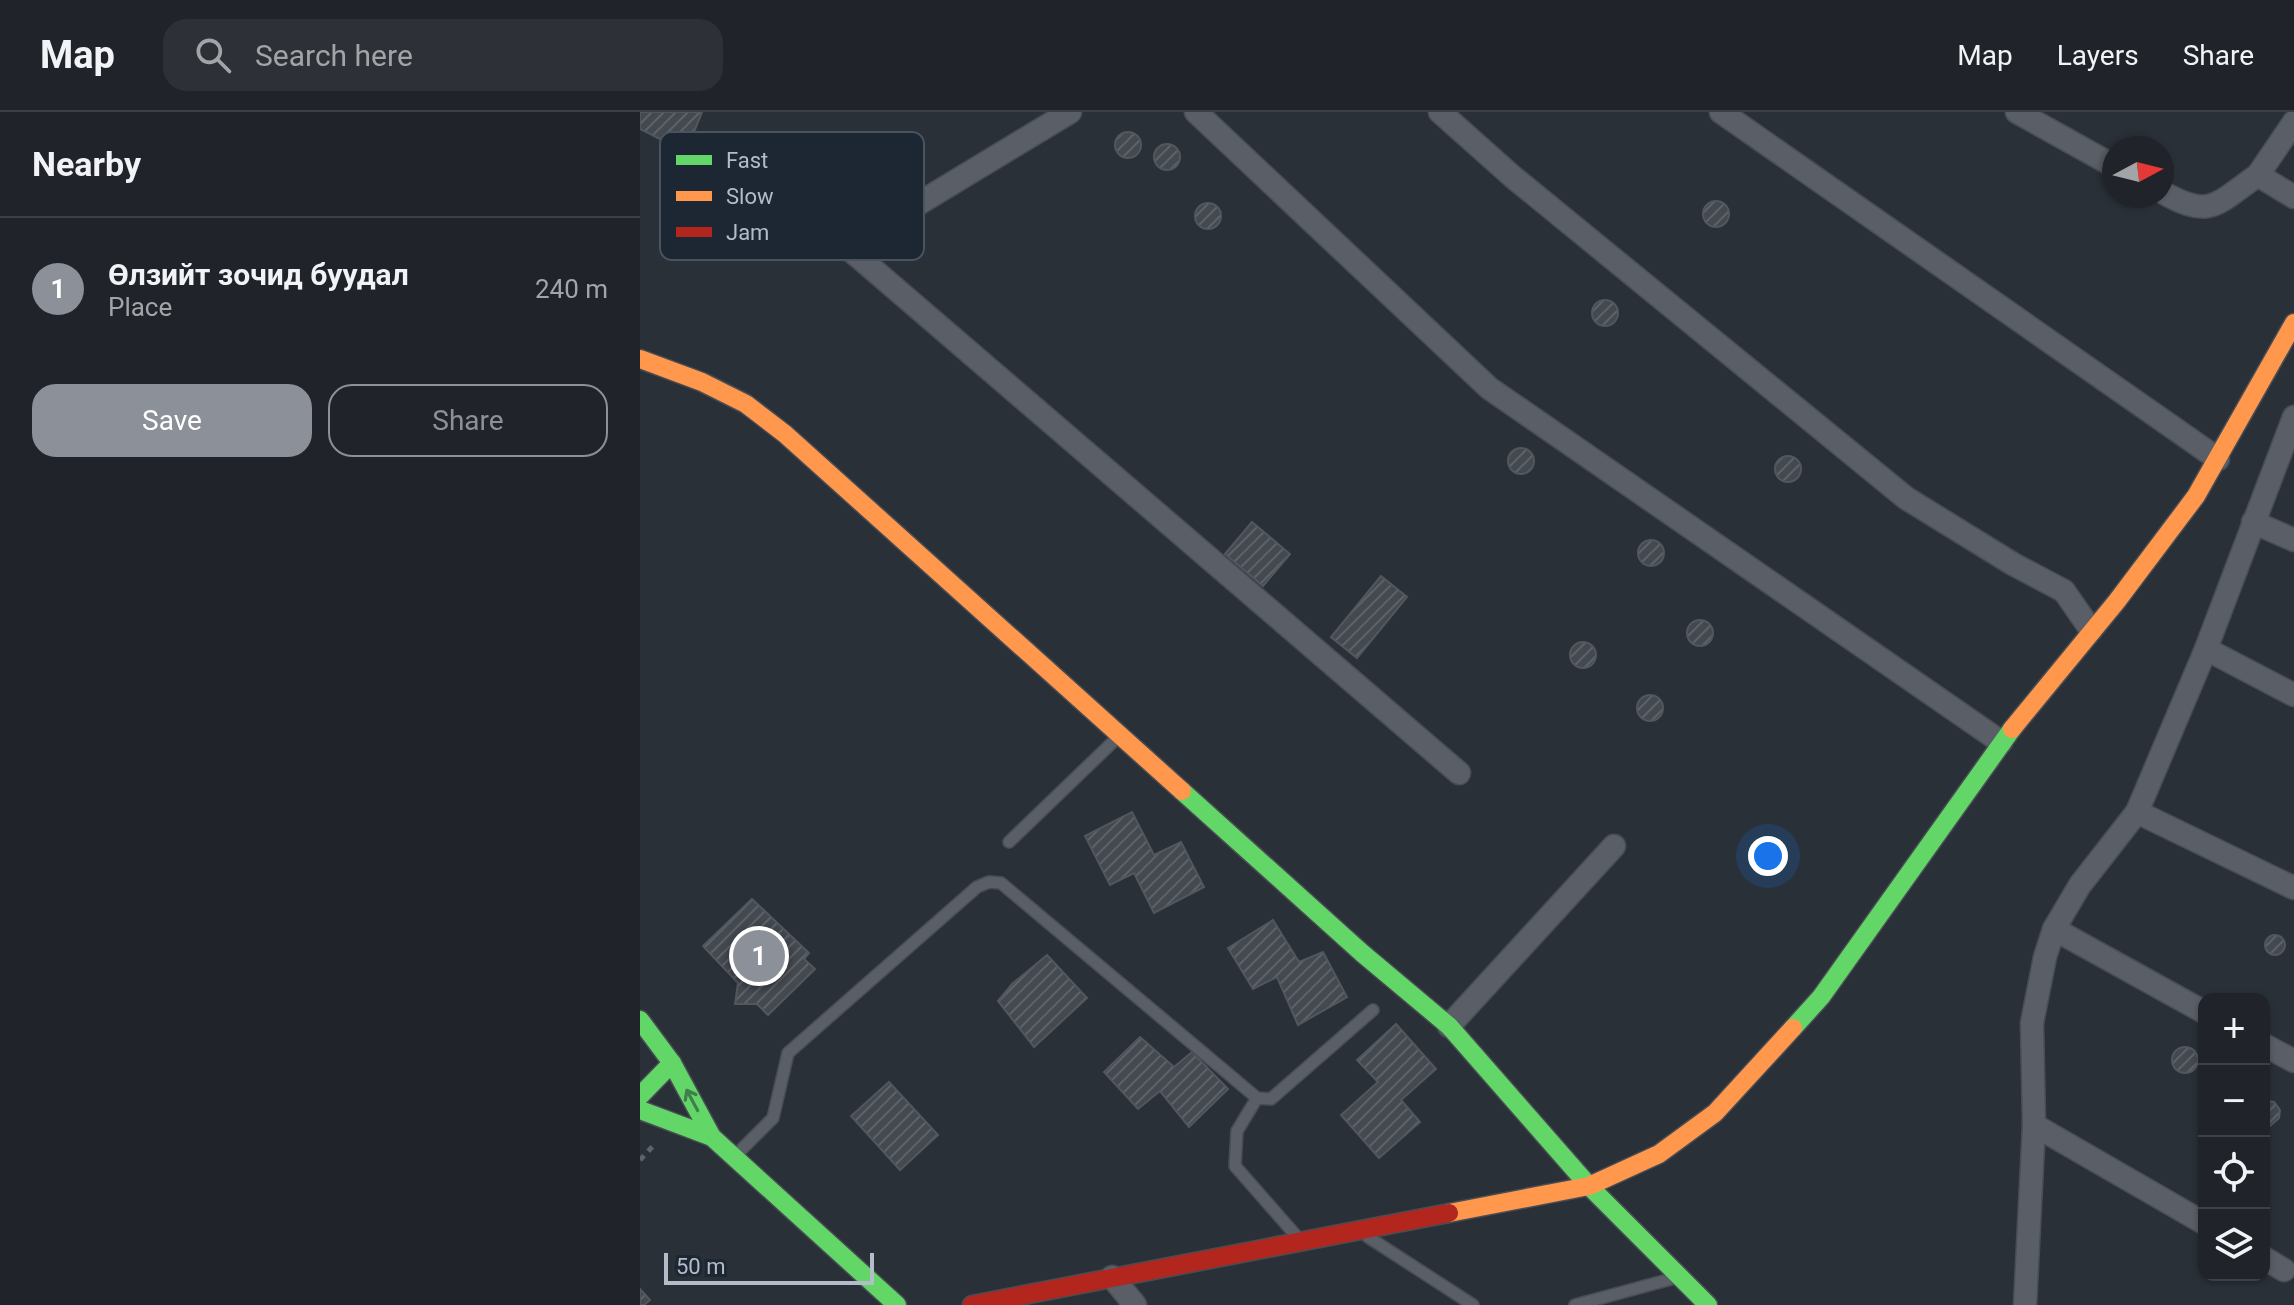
<!DOCTYPE html>
<html lang="en">
<head>
<meta charset="utf-8">
<style>
	:root { --surface:#20242a; --page:#2d3036; --text:#f1f3f6; --muted:#a2a4a8; --line:#3d4147; --accent:#8c9099 }
	body { margin:0; font-family:Roboto,sans-serif; background:var(--page); color:var(--text) }
	.controls { position:absolute; right:24px; bottom:24px; display:grid; overflow:hidden; border-radius:16px; box-shadow:0 2px 6px #0004 }
	.controls button { width:72px; height:72px; display:grid; place-items:center; padding:0; border:0; border-bottom:2px solid var(--line); background:var(--surface); color:var(--text); font:40px sans-serif }
	.compass { position:absolute; left:1462px; top:24px; width:72px; height:72px; border-radius:50%; background:var(--surface); box-shadow:0 2px 6px #0004; rotate:83deg }
	.scale { position:absolute; left:24px; bottom:20px; width:210px; box-sizing:border-box; padding-left:8px; border:4px solid #b4bcc9; border-top:0; font-size:22px; line-height:28px; white-space:nowrap; color:#b4bcc9; -webkit-text-stroke:6px #1d2633; paint-order:stroke }
	.you { position:absolute; left:1128px; top:744px; width:28px; height:28px; margin:-20px; border:6px solid #fff; border-radius:50%; background:#1a73e8; box-shadow:0 0 0 12px #1a73e833 }
	.badge { display:grid; place-items:center; width:52px; height:52px; border-radius:50%; background:var(--accent); color:#fff; font-size:26px; font-weight:700 }
	.pin { position:absolute; translate:-50% -50%; border:4px solid #fff; box-shadow:0 2px 8px #0006 }
	.list { margin:0; padding:0; list-style:none }
	h2 { display:flex; justify-content:space-between; align-items:center; height:104px; margin:0; padding:0 32px; font-size:34px }
	h2 small { font-size:26px; font-weight:400; color:var(--muted) }
	.list li { display:grid; grid-template-columns:52px 1fr auto; gap:24px; align-items:center; box-sizing:border-box; height:144px; padding:0 32px; border-top:2px solid var(--line) }
	.list b { display:block; font-size:30px; white-space:nowrap }
	.list p { margin:0; font-size:26px; white-space:nowrap; color:var(--muted) }
	.list em { font-size:26px; font-style:normal; color:var(--muted) }
	.actions { display:flex; gap:16px; padding:24px 32px }
	.actions a { flex:1; padding:18px 0; border:2px solid var(--accent); border-radius:24px; text-align:center; font-size:28px; color:var(--accent) }
	.actions .main { background:var(--accent); color:#fff }
	.icon { flex:none; width:44px; height:44px; fill:none; stroke:currentColor; stroke-width:2; stroke-linecap:round; stroke-linejoin:round }
	.map { position:relative; flex:none; width:1654px; height:1193px; overflow:hidden }
	header { display:flex; align-items:center; gap:48px; box-sizing:border-box; height:112px; padding:0 40px; background:var(--surface); border-bottom:2px solid var(--line) }
	header strong { font-size:38px }
	nav { display:flex; gap:44px; margin-inline-start:auto; font-size:28px }
	.search { width:560px; height:72px; background:var(--page); display:flex; align-items:center; gap:20px; box-sizing:border-box; padding:0 28px; border-radius:24px; color:var(--muted); font-size:30px }
	main { display:flex }
	aside { flex:1; background:var(--surface) }
	.map>svg:first-child { display:block }
</style>
</head>
<body>
<header>
<strong>Map</strong>
<div class="search"><svg class="icon" aria-label="search" viewBox="0 0 24 24"><circle cx="10" cy="10" r="6"/><path d="M15 15l6 6"/></svg>Search here</div>
<nav><a>Map</a><a>Layers</a><a>Share</a></nav>
</header>
<main>
<aside>
<h2>Nearby<small></small></h2>
<ul class="list">
<li><span class="badge">1</span><div><b>Өлзийт зочид буудал</b><p>Place</p></div><em>240 m</em></li>
</ul>
<div class="actions"><a class="main">Save</a><a>Share</a></div>
</aside>
<div class="map">
<svg width="1654" height="1193" viewBox="0 0 1654 1193">
	<defs>
		<pattern id="building-hatch" width="6" height="6" patternUnits="userSpaceOnUse" patternTransform="scale(2)"><rect width="6" height="6" fill="#444950"/><path d="M-1 1l2-2M0 6l6-6M5 7l2-2" fill="none" stroke="#5d6168"/></pattern>
	</defs>
	<rect width="100%" height="100%" fill="#2a3038"/>
	<!-- building -->
	<g fill="url(#building-hatch)" stroke="#52575f" stroke-width="2">
		<path d="M0 0H62L46 40 0 17Z"/>
		<circle cx="488" cy="33" r="13"/>
		<circle cx="527" cy="45" r="13"/>
		<circle cx="1076" cy="102" r="13"/>
		<circle cx="568" cy="104" r="13"/>
		<circle cx="965" cy="201" r="13"/>
		<circle cx="881" cy="349" r="13"/>
		<circle cx="1148" cy="357" r="13"/>
		<path d="M612 410 650 442 623 474 585 442Z"/>
		<circle cx="1011" cy="441" r="13"/>
		<path d="M741 464 767 485 717 546 691 525Z"/>
		<circle cx="1060" cy="521" r="13"/>
		<circle cx="943" cy="543" r="13"/>
		<circle cx="1010" cy="596" r="13"/>
		<path d="M492 700 514 743 541 730 564 775 514 801 494 761 470 773 445 724Z"/>
		<path d="M112 787 169 841 164 847 175 857 128 903 117 892H95L98 871 63 834Z"/>
		<path d="M633 808 659 850 683 840 707 885 658 913 637 865 613 877 588 836Z"/>
		<circle cx="1635" cy="833" r="10"/>
		<path d="M407 843 447 886 394 935 358 889 372 872Z"/>
		<path d="M756 912 796 957 761 988 780 1010 739 1046 701 1003 738 970 717 948Z"/>
		<path d="M500 925 534 955 552 940 588 977 549 1015 520 979 498 997 464 960Z"/>
		<circle cx="1545" cy="948" r="13"/>
		<path d="M249 970 298 1023 260 1058 211 1004Z"/>
		<path d="M1624 988 1634 990 1640 998 1639 1006 1629 1015H1624Z"/>
		<path d="M0 1177 10 1188 4 1193H0Z"/>
	</g>
	<g fill="none" stroke-linecap="round" stroke-linejoin="round">
		<!-- lane casing -->
		<g stroke="#484c53" stroke-width="14">
			<g id="lane">
				<path d="M369 730 477 626"/>
				<path d="M617 986 597 1019 595 1054 659 1127"/>
				<path d="M95 1044 133 1006 148 941 337 775 349 770 361 771 617 986 631 987 733 898"/>
				<path d="M728 1125 833 1193"/>
				<path d="M935 1193 1035 1166"/>
			</g>
		</g>
		<!-- street casing -->
		<g stroke="#484c53" stroke-width="25">
			<g id="street">
				<path d="M430 0 207 135 819 661"/>
				<path d="M556 0 849 276 1361 630"/>
				<path d="M800 0 873 65 1266 386 1373 452 1424 479 1451 518"/>
				<path d="M1081 0 1578 347"/>
				<path d="M1377 0 1474 54"/>
				<path d="M1618 63 1654 10"/>
				<path d="M1522 80C1571 108 1576 92 1618 63L1654 85"/>
				<path d="M1613 410 1654 428"/>
				<path d="M1566 537 1654 583"/>
				<path d="M1497 700 1654 776"/>
				<path d="M1414 817 1564 900"/>
				<path d="M809 914 974 734"/>
				<path d="M1624 933 1654 949"/>
				<path d="M1394 1013 1564 1111"/>
				<path d="M1624 1146 1644 1158"/>
				<path d="M472 1165 495 1193"/>
				<path d="M1385 1193 1394 1013 1392 911 1405 845 1414 817 1440 773 1497 700 1566 537 1654 305"/>
			</g>
		</g>
		<!-- fast casing -->
		<g stroke="#484c53" stroke-width="21">
			<g id="fast">
				<path d="M542 679 722 841 809 914 949 1074 1068 1193"/>
				<path d="M0 908 32 951 72 1025 257 1193"/>
				<path d="M1153 916 1181 885 1372 617"/>
				<path d="M0 984 32 951"/>
				<path d="M0 998 72 1025"/>
			</g>
		</g>
		<!-- slow casing -->
		<g stroke="#484c53" stroke-width="21">
			<g id="slow">
				<path d="M0 247 62 270 106 292 145 322 542 679"/>
				<path d="M1372 617 1477 489 1556 384 1654 211"/>
				<path d="M809 1101 949 1074 1019 1042 1075 1001 1153 916"/>
			</g>
		</g>
		<!-- jam casing -->
		<g stroke="#484c53" stroke-width="21">
			<path id="jam" d="M332 1193 809 1101"/>
		</g>
		<!-- path -->
		<path stroke="#5d636a" stroke-width="5" stroke-dasharray="6 6" stroke-linecap="butt" d="M0 1048 13 1034"/>
		<!-- lane -->
		<use href="#lane" stroke="#5a5e66" stroke-width="11"/>
		<!-- street -->
		<use href="#street" stroke="#5a5e66" stroke-width="22"/>
		<!-- fast -->
		<use href="#fast" stroke="#63d668" stroke-width="18"/>
		<!-- slow -->
		<use href="#slow" stroke="#ff974d" stroke-width="18"/>
		<!-- jam -->
		<use href="#jam" stroke="#b3261e" stroke-width="18"/>
	</g>
	<!-- one-way arrows -->
	<defs><path id="oneway-shaft" d="M-6 0H5M1.5-3L5.5 0L1.5 3" fill="none" stroke-width="1.6" stroke-linecap="round" stroke-linejoin="round" transform="scale(2)"/></defs>
	<use stroke="#407e4e" href="#oneway-shaft" transform="translate(52 988) rotate(-118)"/>
	<!-- legend -->
	<rect x="20" y="20" width="264" height="128" rx="12" fill="#1d2633" stroke="#4a5360" stroke-width="2"/>
	<rect x="36" y="43" width="36" height="10" fill="#63d668"/>
	<rect x="36" y="79" width="36" height="10" fill="#ff974d"/>
	<rect x="36" y="115" width="36" height="10" fill="#b3261e"/>
	<g font-size="22" fill="#b4bcc9">
		<text x="86" y="56">Fast</text>
		<text x="86" y="92">Slow</text>
		<text x="86" y="128">Jam</text>
	</g>
</svg>
<div class="controls">
<button>+</button>
<button>−</button>
<button><svg class="icon" aria-label="locate" viewBox="0 0 24 24"><circle cx="12" cy="12" r="6"/><path d="M12 2v4M12 18v4M2 12h4M18 12h4"/></svg></button>
<button><svg class="icon" aria-label="layers" viewBox="0 0 24 24"><path d="M12 4l9 5-9 5-9-5zM3 14l9 5 9-5"/></svg></button>
</div>
<svg class="compass" viewBox="-18 -18 36 36"><path d="M0-13l5 13h-10z" fill="#e53935"/><path d="M0 13l5-13h-10z" fill="#a2a4a8"/></svg>
<div class="scale">50 m</div>
<div class="you"></div>
<div class="pin badge" style="left:119px;top:844px">1</div>
</div>
</main>
</body>
</html>
